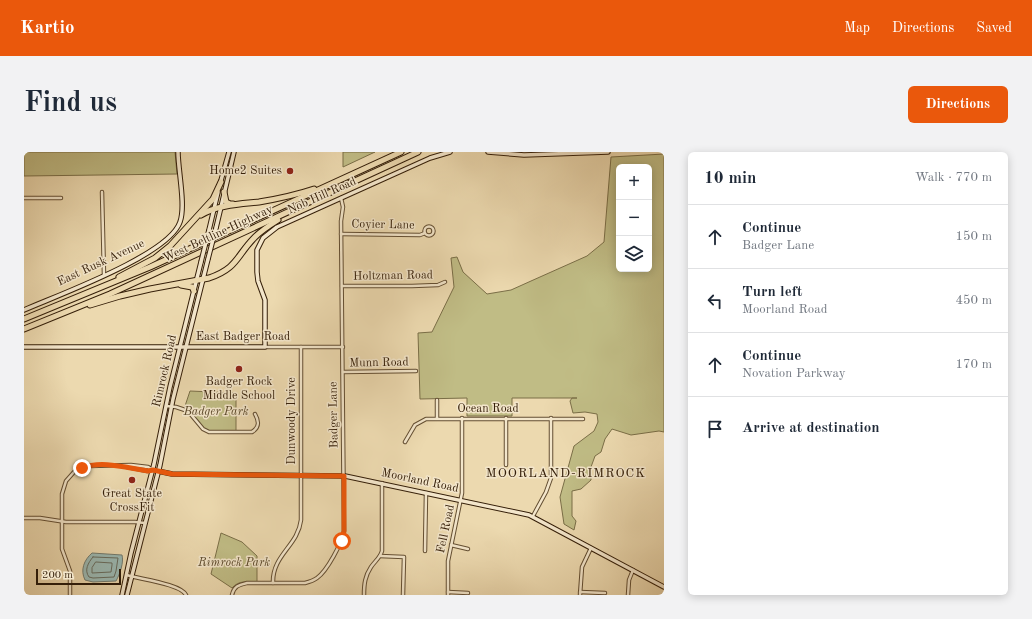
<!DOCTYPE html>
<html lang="en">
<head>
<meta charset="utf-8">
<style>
	:root { --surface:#fff; --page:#f2f2f3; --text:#1f2937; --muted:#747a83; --line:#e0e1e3; --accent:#ea580c }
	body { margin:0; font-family:"Old Standard TT",serif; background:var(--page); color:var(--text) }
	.controls { position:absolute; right:12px; top:12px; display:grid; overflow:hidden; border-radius:6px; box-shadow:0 2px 10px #0003 }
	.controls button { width:36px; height:36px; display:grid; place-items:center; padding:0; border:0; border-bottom:1px solid var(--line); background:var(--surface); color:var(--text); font:20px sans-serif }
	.scale { position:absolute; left:12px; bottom:10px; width:85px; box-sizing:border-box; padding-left:4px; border:2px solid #351f09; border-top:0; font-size:11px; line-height:14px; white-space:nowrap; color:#351f09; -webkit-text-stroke:3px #f3e6cb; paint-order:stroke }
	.stop { position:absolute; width:12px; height:12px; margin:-9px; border:3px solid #ea580c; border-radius:50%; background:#fff }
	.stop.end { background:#ea580c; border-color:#fff; box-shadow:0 1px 4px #0008 }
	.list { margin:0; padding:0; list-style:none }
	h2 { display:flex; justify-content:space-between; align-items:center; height:52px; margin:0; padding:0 16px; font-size:17px }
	h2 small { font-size:13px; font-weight:400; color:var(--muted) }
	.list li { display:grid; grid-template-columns:26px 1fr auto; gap:12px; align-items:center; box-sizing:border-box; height:64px; padding:0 16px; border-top:1px solid var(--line) }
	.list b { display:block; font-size:15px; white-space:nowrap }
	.list p { margin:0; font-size:13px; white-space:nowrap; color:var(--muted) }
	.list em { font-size:13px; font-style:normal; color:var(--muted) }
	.icon { flex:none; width:22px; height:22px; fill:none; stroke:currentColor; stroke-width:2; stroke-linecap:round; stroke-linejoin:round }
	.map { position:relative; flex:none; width:640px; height:443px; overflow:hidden; border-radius:6px }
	header { display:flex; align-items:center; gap:24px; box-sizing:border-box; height:56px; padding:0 20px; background:var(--accent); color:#fff }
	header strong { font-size:19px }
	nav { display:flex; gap:22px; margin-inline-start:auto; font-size:14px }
	.intro { display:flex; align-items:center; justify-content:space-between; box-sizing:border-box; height:96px; padding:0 24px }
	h1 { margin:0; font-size:28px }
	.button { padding:10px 18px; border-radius:6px; background:var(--accent); color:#fff; font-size:14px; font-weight:700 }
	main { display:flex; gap:24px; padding:0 24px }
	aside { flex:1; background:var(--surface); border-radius:6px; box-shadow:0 2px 10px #0003 }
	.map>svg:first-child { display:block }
</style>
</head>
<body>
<header>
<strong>Kartio</strong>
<nav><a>Map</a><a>Directions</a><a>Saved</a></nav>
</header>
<div class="intro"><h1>Find us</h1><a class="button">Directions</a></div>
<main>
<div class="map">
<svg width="640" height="443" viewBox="0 0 640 443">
	<rect width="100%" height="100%" fill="#ecd9af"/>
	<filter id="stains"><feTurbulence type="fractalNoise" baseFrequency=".005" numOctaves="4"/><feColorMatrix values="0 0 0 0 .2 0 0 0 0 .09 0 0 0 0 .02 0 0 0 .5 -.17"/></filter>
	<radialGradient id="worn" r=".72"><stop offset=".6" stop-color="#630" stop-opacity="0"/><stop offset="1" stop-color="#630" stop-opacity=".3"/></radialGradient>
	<!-- green -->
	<g fill="#c0bc85" stroke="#7a6e47" fill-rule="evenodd">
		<path d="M0 0H151L153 22 0 24Z"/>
		<path d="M319 0H351L319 15Z"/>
		<path d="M640 2V280L635 279 607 283 588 277 581 287 577 300 571 304 567 315V328L557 337 548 339V364L552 369 550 378 540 372 536 345 550 294 570 279 574 270 573 262 561 260 549 261 546 249 548 246H553H488V264H443V246L396 247 394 181 408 180 430 135 427 106 433 105 439 120 463 142 487 138 507 129 563 104 580 90 587 5ZM595 15H625V117H595Z"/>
		<path d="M166 239 212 241V280L182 279 160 257Z"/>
		<path d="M197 381 218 390 233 404V430C223 430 215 428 208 436L187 422Z"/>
	</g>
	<!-- water -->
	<path fill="#9bb9b3" stroke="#727b6f" d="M68 401 98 403C100 410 96 422 92 429L69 430 61 428C56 418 60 408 68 401Z"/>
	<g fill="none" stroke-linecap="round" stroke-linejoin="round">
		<!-- shore -->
		<g stroke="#686c5e" stroke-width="1">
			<path d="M69 405 94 406 92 419 90 425 69 426 65 425C60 418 64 411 69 405Z"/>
			<path d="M72 410 88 411V413L87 420 68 421V416Z"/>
		</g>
		<!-- street casing -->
		<g stroke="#634e32" stroke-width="4.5">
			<g id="street">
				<path d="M78 40 80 123"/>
				<path d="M0 46H37"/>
				<circle cx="405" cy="79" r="4.5"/>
				<path d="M317 82 396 83 401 81"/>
				<path d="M318 134H388L414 133 421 130"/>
				<path d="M241 195H319"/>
				<path d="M319 220 392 219"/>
				<path d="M413 248V266"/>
				<path d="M142 254 152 255 164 259 179 277 185 280H228C236 275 235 269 231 262"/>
				<path d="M482 266V313"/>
				<path d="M381 290 391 273 402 267H559"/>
				<path d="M98 314 123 319 128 318"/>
				<path d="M509 364 522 340 527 326V266"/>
				<path d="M0 366H16L42 370H111L121 371"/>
				<path d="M427 393 444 397"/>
				<path d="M401 399 402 341"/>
				<path d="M356 404 380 405 379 443"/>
				<path d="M103 423C115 427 157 432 162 443"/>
				<path d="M249 431C248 403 274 394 277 368V195"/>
				<path d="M424 440 444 441"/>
				<path d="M556 440 581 441"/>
				<path d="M46 443V419L38 397V342L42 329 50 320 65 314 107 313 124 315 129 318"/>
				<path d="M208 443C210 434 215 433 223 431H281C285 430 289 429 293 426 303 419 318 391 320 379L317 69 319 55 317 46"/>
				<path d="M340 443C340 432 341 424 347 415 351 409 356 406 358 399V331"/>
				<path d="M424 443V409L438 341V266"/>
				<path d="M556 443 558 415 567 396"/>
				<path d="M604 443 605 428 609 418"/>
			</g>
		</g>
		<!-- secondary casing -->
		<g stroke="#351f09" stroke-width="5.5">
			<g id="secondary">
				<path d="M464 0 500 3 584 0"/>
				<path d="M196 32 205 0"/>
				<path d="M192 76 210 0"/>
				<path d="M185 78 194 40"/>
				<path d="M0 158C34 143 145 103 156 70 162 54 154 18 154 0"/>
				<path d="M0 195H241V148L234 129 233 120V98L239 86 253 75 406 6 426 0"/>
				<path d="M129 318 148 322 321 324 505 363 640 435"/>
				<path d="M98 443 107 401 130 312 146 235 177 110"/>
				<path d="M103 443 136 313 149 247 184 107"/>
			</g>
		</g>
		<!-- highway casing -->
		<g stroke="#351f09" stroke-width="7">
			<g id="highway">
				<path d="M200 40 202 50 206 52H209"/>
				<path d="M177 63C193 53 217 52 235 50 253 47 272 43 290 37"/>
				<path d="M95 125 131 106 146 94 189 47 197 30"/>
				<path d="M157 133 168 135 170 139"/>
				<path d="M66 153 96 144 126 137 185 126C214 116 212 104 231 85 238 78 246 73 254 68"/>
				<path d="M0 167 126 115 377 0"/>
				<path d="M0 177 86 142 394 0"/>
			</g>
		</g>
		<!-- street -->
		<use href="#street" stroke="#f3e6cb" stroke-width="2.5"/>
		<!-- secondary -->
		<use href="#secondary" stroke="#f3e6cb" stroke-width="3.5"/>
		<!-- highway -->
		<use href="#highway" stroke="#ecd9af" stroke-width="5"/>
		<!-- secondary-bridge casing -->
		<g stroke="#351f09" stroke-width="5.5" stroke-linecap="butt">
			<g id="secondary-bridge">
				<path d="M184 107 192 76"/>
				<path d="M177 110 185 78"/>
			</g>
		</g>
		<!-- secondary-bridge -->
		<use href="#secondary-bridge" stroke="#f3e6cb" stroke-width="3.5"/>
	</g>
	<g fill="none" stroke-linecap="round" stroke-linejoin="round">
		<!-- route -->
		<path stroke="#ea580c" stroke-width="5" d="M58 316C78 308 103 316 124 319L129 318 148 322 320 324V379L318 389"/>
	</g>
	<!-- markers -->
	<g fill="#8f2418" stroke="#f3e6cb" stroke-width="1.5">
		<circle cx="266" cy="19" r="4"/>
		<circle cx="215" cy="217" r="4"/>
		<circle cx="108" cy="328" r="4"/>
	</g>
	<g text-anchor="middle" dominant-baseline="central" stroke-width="3" stroke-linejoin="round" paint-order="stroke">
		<!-- poi labels -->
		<g font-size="12" fill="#351f09" stroke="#f3e6cb">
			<text x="258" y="19" text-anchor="end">Home2 Suites</text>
			<text x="215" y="230">Badger Rock<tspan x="215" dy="14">Middle School</tspan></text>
			<text x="108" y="342">Great State<tspan x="108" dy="14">CrossFit</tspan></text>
		</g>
		<!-- street labels -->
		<g font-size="12" fill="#351f09" stroke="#f3e6cb">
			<text transform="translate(298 44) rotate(-24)">Nob Hill Road</text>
			<text transform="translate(359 73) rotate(1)">Coyier Lane</text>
			<text transform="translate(194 82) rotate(-25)">West Beltline Highway</text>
			<text transform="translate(77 111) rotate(-25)">East Rusk Avenue</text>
			<text transform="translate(369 124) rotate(-1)">Holtzman Road</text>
			<text x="219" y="185">East Badger Road</text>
			<text transform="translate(355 211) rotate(-1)">Munn Road</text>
			<text transform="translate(141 219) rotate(-77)">Rimrock Road</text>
			<text x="464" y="257">Ocean Road</text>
			<text transform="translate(310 263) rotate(-91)">Badger Lane</text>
			<text transform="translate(268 269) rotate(-90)">Dunwoody Drive</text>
			<text transform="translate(396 329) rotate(12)">Moorland Road</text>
			<text transform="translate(422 377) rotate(-78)">Fell Road</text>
		</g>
		<!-- park labels -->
		<g font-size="12" font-style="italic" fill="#584628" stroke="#f3e6cb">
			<text x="192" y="260">Badger Park</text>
			<text x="210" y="411">Rimrock Park</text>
		</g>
		<!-- neighbourhood labels -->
		<g font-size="13" letter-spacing="1" fill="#351f09" stroke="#f3e6cb">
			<text x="542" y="321">MOORLAND-RIMROCK</text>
		</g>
	</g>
	<rect width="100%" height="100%" filter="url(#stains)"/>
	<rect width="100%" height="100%" fill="url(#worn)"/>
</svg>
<div class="controls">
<button>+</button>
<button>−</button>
<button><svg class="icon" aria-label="layers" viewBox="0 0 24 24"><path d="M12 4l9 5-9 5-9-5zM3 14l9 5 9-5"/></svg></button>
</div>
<div class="scale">200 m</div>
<div class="stop" style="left:318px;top:389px"></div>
<div class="stop end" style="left:58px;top:316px"></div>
</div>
<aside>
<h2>10 min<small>Walk · 770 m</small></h2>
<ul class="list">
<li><svg class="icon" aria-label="ahead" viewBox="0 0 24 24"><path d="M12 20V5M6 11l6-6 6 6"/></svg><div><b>Continue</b><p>Badger Lane</p></div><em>150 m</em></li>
<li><svg class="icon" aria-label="left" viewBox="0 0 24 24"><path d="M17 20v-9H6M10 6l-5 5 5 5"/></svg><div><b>Turn left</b><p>Moorland Road</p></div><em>450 m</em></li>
<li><svg class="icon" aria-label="ahead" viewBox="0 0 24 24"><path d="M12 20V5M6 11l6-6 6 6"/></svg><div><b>Continue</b><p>Novation Parkway</p></div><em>170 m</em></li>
<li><svg class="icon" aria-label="arrive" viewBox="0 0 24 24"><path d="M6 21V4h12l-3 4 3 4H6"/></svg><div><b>Arrive at destination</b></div></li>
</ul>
</aside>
</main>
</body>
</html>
